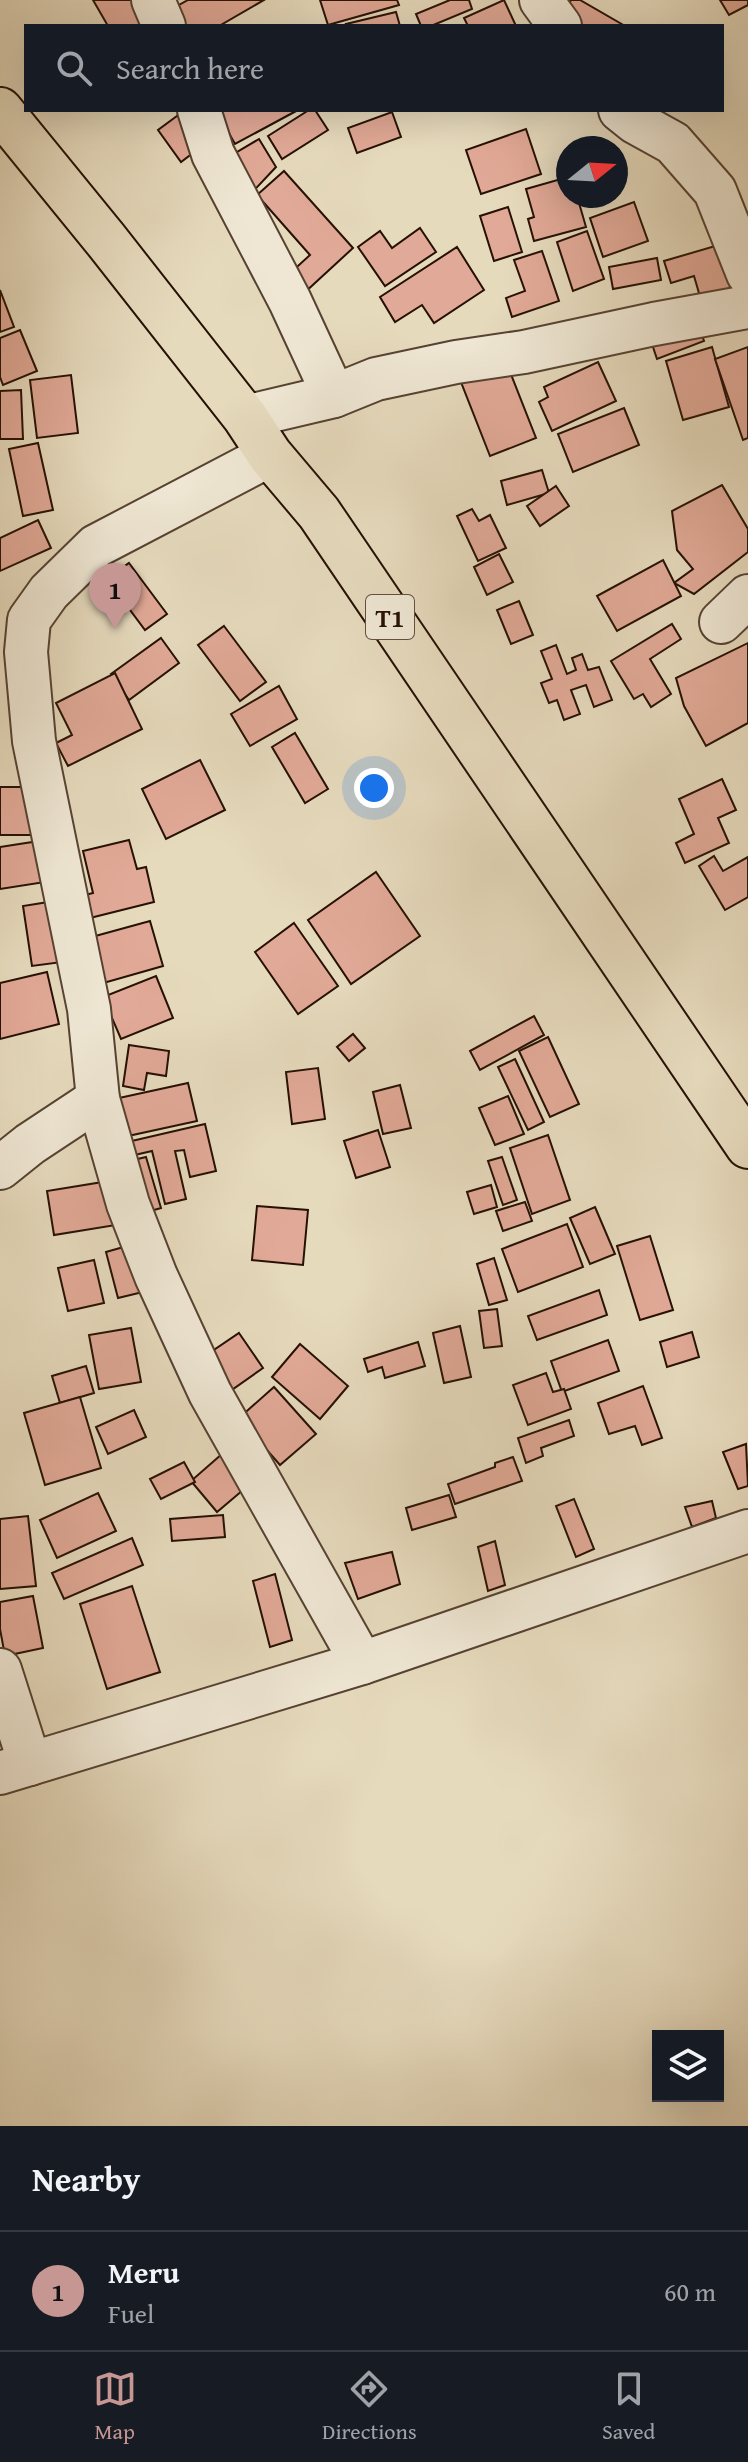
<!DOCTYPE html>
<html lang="en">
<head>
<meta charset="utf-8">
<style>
	:root { --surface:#171b24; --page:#20242c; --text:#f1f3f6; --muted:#9ea1a6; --line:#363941; --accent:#c59692 }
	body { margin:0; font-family:"Gentium Book Plus",serif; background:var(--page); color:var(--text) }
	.controls { position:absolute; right:24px; bottom:24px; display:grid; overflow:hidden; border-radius:0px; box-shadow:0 8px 32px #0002 }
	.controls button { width:72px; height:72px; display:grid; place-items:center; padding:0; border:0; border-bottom:2px solid var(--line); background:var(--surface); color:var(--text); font:40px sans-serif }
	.compass { position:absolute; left:556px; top:136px; width:72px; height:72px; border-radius:50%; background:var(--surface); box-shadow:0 8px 32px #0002; rotate:72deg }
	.you { position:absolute; left:374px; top:788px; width:28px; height:28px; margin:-20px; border:6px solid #fff; border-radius:50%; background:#1a73e8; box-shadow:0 0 0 12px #1a73e833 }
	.badge { display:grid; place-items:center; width:52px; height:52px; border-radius:50%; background:var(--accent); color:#111; font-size:26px; font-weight:700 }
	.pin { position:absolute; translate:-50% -66px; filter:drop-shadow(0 2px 4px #0008) }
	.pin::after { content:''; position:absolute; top:42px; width:28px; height:24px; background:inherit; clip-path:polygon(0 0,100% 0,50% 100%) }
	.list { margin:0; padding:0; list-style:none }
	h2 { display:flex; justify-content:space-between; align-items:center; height:104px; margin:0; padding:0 32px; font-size:34px }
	h2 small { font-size:26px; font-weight:400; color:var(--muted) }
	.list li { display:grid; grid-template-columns:52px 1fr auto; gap:24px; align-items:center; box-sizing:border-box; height:120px; padding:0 32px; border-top:2px solid var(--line) }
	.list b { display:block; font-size:30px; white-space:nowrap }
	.list p { margin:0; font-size:26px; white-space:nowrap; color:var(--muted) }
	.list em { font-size:26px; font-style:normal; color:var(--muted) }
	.icon { flex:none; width:44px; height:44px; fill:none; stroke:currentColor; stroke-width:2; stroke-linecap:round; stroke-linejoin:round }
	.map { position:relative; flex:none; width:748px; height:2126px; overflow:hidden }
	.search { position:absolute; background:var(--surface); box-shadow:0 8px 32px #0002; left:24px; right:24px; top:24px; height:88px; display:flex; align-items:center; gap:20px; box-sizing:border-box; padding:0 28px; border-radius:0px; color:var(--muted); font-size:30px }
	.sheet { height:224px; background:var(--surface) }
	nav { display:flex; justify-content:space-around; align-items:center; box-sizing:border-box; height:112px; border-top:2px solid var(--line); background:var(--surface); font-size:22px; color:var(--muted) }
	nav a { display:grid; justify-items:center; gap:4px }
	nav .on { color:var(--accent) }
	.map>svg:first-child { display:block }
</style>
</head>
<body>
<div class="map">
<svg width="748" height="2126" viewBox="0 0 748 2126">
	<rect width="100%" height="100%" fill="#e6dabd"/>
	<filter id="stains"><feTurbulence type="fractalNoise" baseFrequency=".0025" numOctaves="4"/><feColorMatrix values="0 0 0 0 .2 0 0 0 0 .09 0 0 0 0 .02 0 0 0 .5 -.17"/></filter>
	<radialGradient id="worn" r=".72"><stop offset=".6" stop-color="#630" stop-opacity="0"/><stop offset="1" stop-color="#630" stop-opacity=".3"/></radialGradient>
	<!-- building -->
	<g fill="#e1a997" stroke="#261004" stroke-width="2">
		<path d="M93 0H142L156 26H108Z"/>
		<path d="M188 0H264L219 26H179L170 10Z"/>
		<path d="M320 0H397L399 5 328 25Z"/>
		<path d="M450 0H469L472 9 431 26H421L416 14Z"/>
		<path d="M504 0 516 26H468L464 18Z"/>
		<path d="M571 0H580L625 26H556Z"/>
		<path d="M720 0H748V5L729 15Z"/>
		<path d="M396 12 400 26H347L346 24Z"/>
		<path d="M185 110 210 140 181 162 158 130Z"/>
		<path d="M216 110H298L235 144Z"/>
		<path d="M309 110H315L328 130 282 159 268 136Z"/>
		<path d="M392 112 401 137 357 153 348 128Z"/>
		<path d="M526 129 541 174 481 194 466 150Z"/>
		<path d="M259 139 276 167 244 201 232 155Z"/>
		<path d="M284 171 353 248 303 294 287 276 310 255 257 195Z"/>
		<path d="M568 177V196H577L586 227 534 241 528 219 534 217 526 189Z"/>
		<path d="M634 202 648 241 603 257 590 218Z"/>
		<path d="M508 207 522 252 494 261 480 216Z"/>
		<path d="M420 228 436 252 385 286 358 247 380 231 392 248Z"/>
		<path d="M587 231 604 279 573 291 557 242Z"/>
		<path d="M729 242 742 288 701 300 694 276 671 283 664 261Z"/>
		<path d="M457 247 484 290 434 323 422 305 395 322 380 297Z"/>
		<path d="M542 251 559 301 512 317 506 298 525 291 514 260Z"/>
		<path d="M657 258 661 280 613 289 609 267Z"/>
		<path d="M0 290 14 327 0 332Z"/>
		<path d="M697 321 704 341 657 359 650 338Z"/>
		<path d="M20 330 37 371 3 385 0 377V338Z"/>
		<path d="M712 347 729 407 683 420 666 361Z"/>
		<path d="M748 347V438L743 440 715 359Z"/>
		<path d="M505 359 536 438 490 456 459 377Z"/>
		<path d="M598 362 616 401 552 431 539 402 548 397 544 387Z"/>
		<path d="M71 375 78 433 37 438 30 380Z"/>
		<path d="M21 390 23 439H0V391Z"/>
		<path d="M624 408 639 445 573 472 558 434Z"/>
		<path d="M38 443 53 510 23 516 9 449Z"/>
		<path d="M542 470 549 493 507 505 501 481Z"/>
		<path d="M722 485 748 529V552L694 594 674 583 693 569 677 550 672 511Z"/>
		<path d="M556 486 569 506 540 526 527 506Z"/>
		<path d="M472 509 479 521 490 515 506 548 478 561 457 516Z"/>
		<path d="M38 520 51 548 0 571V538Z"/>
		<path d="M499 554 513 582 487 595 474 567Z"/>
		<path d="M663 560 681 596 617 631 597 596Z"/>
		<path d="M129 563 167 614 145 630 107 579Z"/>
		<path d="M519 601 533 635 511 644 497 610Z"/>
		<path d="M672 624 681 639 650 659 671 694 651 707 643 694 634 699 611 661Z"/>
		<path d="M224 626 266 682 240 701 198 645Z"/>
		<path d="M161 638 179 663 129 700 111 674Z"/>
		<path d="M748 643V723L706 746 684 706 676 678Z"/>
		<path d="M556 645 567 674 576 670 572 658 582 654 588 670 599 667 612 700 594 707 586 685 571 690 580 714 564 720 557 700 549 703 541 683 552 679 541 651Z"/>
		<path d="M115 673 142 729 68 766 56 743 72 735 56 703Z"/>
		<path d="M279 686 297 719 250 746 231 714Z"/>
		<path d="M295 733 328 789 305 803 272 747Z"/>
		<path d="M200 760 225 810 166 839 142 789Z"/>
		<path d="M722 779 736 810 718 818 729 843 685 863 676 843 694 834 679 799Z"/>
		<path d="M0 787H45L46 835H0Z"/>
		<path d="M52 839 58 880 0 889V847Z"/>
		<path d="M129 840 137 869 146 867 154 902 86 919 81 896 93 893 83 851Z"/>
		<path d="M714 856 723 871 748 857V897L725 910 699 866Z"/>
		<path d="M376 872 420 936 351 984 308 920Z"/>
		<path d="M61 900 70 961 32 966 23 906Z"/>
		<path d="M150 921 163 966 93 986 88 938Z"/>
		<path d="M294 923 338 986 298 1014 255 952Z"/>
		<path d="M47 972 59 1024 0 1039V983Z"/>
		<path d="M156 976 173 1018 121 1039 103 997Z"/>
		<path d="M534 1016 544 1035 480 1070 470 1051Z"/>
		<path d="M353 1034 365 1048 349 1061 337 1047Z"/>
		<path d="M548 1037 579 1104 550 1117 519 1051Z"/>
		<path d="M129 1045 169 1051 166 1076 147 1073 144 1090 123 1086Z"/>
		<path d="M515 1059 544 1122 528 1130 498 1067Z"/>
		<path d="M318 1068 325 1119 292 1124 286 1072Z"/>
		<path d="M188 1083 197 1121 128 1136 119 1098Z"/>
		<path d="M400 1085 411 1128 383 1134 373 1092Z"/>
		<path d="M508 1096 524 1134 495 1145 479 1108Z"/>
		<path d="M205 1124 216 1171 190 1177 184 1150 175 1151 186 1199 165 1204 152 1151 126 1157 123 1143Z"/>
		<path d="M378 1130 390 1167 356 1178 344 1141Z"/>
		<path d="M548 1135 570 1200 532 1214 510 1148Z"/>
		<path d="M146 1157 161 1208 140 1214 125 1162Z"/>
		<path d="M502 1157 517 1200 503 1205 488 1161Z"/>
		<path d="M109 1181 116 1225 54 1235 47 1191Z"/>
		<path d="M491 1185 497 1207 474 1214 467 1192Z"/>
		<path d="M525 1202 532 1221 503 1231 496 1211Z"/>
		<path d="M257 1206 308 1210 303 1265 252 1260Z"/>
		<path d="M595 1207 615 1254 590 1264 570 1218Z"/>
		<path d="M567 1224 583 1267 518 1292 502 1249Z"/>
		<path d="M650 1236 673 1310 640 1320 617 1246Z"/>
		<path d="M134 1244 147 1291 118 1298 106 1252Z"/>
		<path d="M494 1258 507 1300 489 1305 477 1264Z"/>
		<path d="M94 1260 104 1303 68 1311 58 1268Z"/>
		<path d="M599 1290 607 1315 537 1340 528 1316Z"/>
		<path d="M497 1309 502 1346 484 1348 479 1311Z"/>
		<path d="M460 1326 471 1377 444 1383 433 1333Z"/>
		<path d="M131 1328 141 1382 99 1389 89 1335Z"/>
		<path d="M692 1332 699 1357 667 1367 660 1342Z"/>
		<path d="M239 1333 263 1368 226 1394 202 1358Z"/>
		<path d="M608 1340 619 1371 562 1392 551 1361Z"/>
		<path d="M418 1342 425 1366 385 1378 382 1367 368 1372 364 1359Z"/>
		<path d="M300 1344 348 1386 320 1419 272 1377Z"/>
		<path d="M86 1366 94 1393 60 1403 52 1376Z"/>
		<path d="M546 1373 553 1392 564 1389 571 1409 528 1425 513 1385Z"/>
		<path d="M643 1386 662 1438 642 1445 635 1426 609 1434 598 1403Z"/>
		<path d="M274 1387 316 1434 280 1465 239 1418Z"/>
		<path d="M80 1397 101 1468 45 1485 24 1413Z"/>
		<path d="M134 1410 146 1437 108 1454 96 1427Z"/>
		<path d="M569 1420 574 1436 541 1448 543 1456 526 1463 518 1438Z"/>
		<path d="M746 1444 748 1486 738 1489 723 1452Z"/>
		<path d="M222 1454 249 1485 217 1512 191 1481Z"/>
		<path d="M513 1457 522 1481 455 1504 448 1484 495 1467V1463Z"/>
		<path d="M184 1462 195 1482 161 1499 150 1479Z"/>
		<path d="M98 1493 116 1531 57 1558 40 1520Z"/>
		<path d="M449 1495 456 1517 412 1530 406 1508Z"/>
		<path d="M574 1499 594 1549 576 1557 556 1506Z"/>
		<path d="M712 1501 716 1518 692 1527 685 1507Z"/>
		<path d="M223 1515 225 1537 172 1541 170 1519Z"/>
		<path d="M28 1516 36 1586 0 1589V1519Z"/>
		<path d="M132 1538 143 1565 64 1599 52 1573Z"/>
		<path d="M495 1541 505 1585 488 1591 478 1547Z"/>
		<path d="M392 1552 400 1584 358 1599 345 1563Z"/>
		<path d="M275 1574 292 1640 270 1647 253 1581Z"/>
		<path d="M132 1586 160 1672 107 1689 80 1604Z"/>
		<path d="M33 1596 43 1648 5 1656 0 1629V1602Z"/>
	</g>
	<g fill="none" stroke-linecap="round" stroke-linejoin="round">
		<!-- minor casing -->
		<g stroke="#564232" stroke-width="46">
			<g id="minor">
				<path d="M153 0 164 26"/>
				<path d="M541 0 560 26"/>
				<path d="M199 110 213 154 290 301 334 396"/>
				<path d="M620 110 635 122 673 143 715 191 748 274"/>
				<path d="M245 417 334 396 376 379 456 362 524 352 654 324 748 307"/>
				<path d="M270 455 96 546 49 592 29 620 26 652 34 741 89 1009 98 1099 128 1204 156 1276 210 1393 362 1663"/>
				<path d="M721 622 748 596"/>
				<path d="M0 1168 30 1144 98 1099"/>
				<path d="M0 1670 30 1764"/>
				<path d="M0 1773 362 1663 748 1531"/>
			</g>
		</g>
		<!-- trunk casing -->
		<g stroke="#261004" stroke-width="48">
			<path id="trunk" d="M0 110 106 240 245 417 270 455 319 513 748 1146"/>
		</g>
		<!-- minor -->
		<use href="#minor" stroke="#efe7d4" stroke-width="42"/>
		<!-- trunk -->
		<use href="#trunk" stroke="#e6dabd" stroke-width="44"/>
	</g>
	<g text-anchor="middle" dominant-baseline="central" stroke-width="6" stroke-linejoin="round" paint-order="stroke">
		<!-- shield labels -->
		<rect fill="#efe7d4" stroke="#625042" stroke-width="2" x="366" y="595" width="48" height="44" rx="6"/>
		<g font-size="26" font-weight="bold" fill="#261004">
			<text x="390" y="617">T1</text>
		</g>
	</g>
	<rect width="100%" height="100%" filter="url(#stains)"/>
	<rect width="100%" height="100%" fill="url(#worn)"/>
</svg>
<div class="controls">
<button><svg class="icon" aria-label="layers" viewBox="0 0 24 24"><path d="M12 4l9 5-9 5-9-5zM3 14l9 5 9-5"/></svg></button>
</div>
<svg class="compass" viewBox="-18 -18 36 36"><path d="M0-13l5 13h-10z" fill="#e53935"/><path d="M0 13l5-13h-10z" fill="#9ea1a6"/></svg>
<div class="you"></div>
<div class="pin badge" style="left:115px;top:629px">1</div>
<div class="search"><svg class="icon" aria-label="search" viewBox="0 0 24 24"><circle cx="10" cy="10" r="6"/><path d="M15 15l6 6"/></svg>Search here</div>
</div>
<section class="sheet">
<h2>Nearby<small></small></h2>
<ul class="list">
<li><span class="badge">1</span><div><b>Meru</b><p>Fuel</p></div><em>60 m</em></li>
</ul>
</section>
<nav>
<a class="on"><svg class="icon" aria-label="map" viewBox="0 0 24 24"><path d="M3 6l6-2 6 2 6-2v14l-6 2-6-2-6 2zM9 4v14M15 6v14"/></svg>Map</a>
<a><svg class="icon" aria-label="directions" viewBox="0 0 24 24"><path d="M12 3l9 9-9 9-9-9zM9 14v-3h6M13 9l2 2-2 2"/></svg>Directions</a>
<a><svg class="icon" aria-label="saved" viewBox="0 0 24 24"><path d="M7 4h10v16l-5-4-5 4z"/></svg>Saved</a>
</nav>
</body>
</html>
